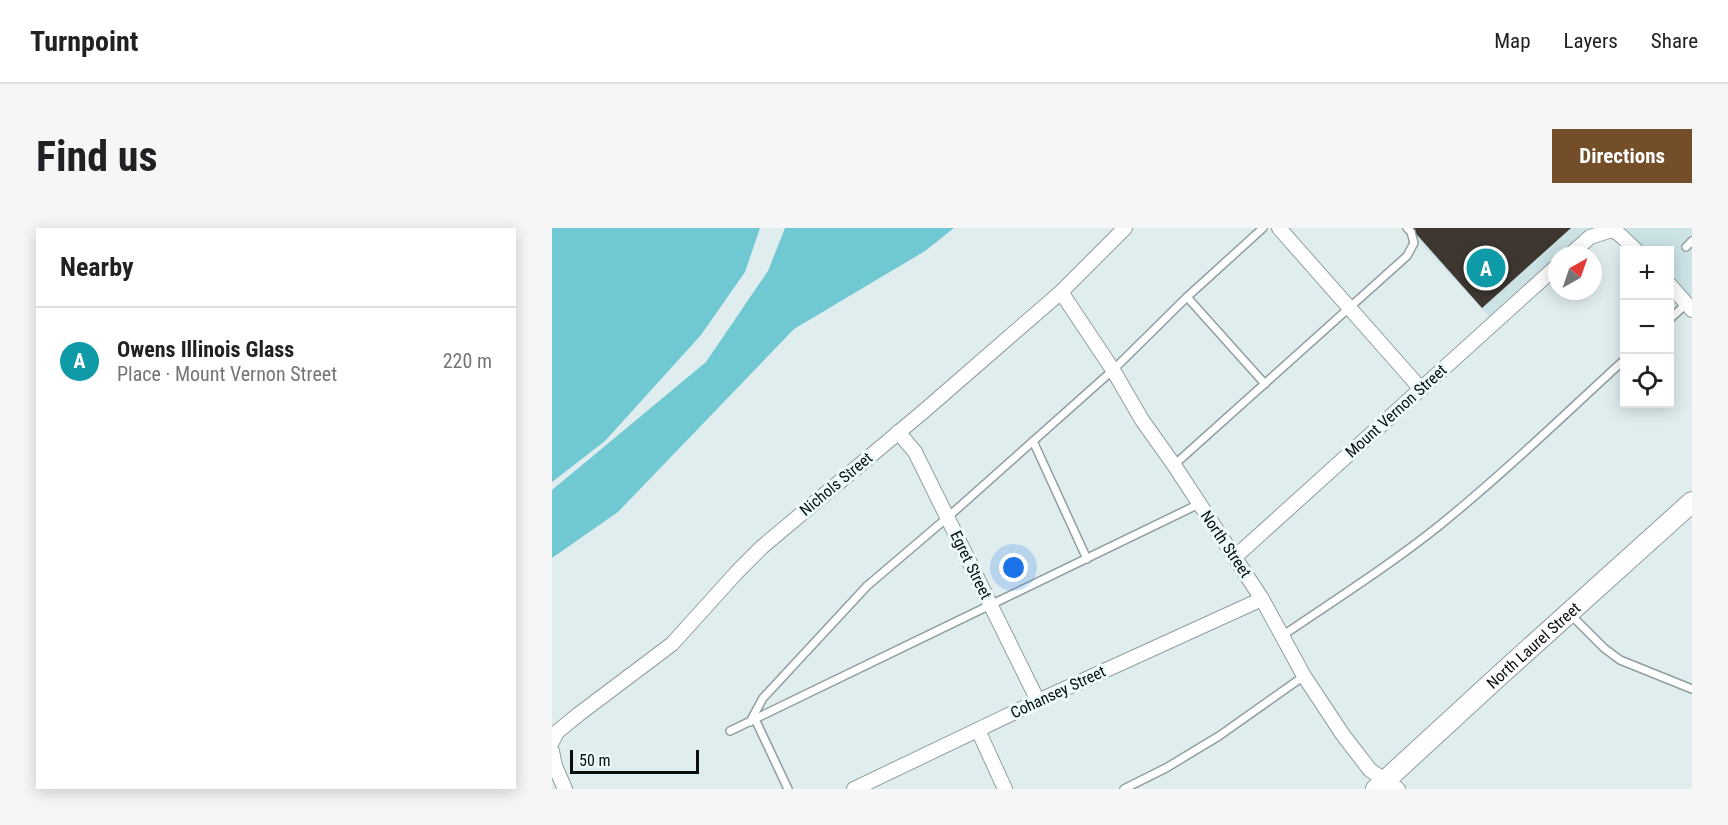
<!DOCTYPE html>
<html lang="en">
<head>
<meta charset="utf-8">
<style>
	:root { --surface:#fff; --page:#f6f6f6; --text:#202124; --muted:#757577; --line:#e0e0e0; --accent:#734e29 }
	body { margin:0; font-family:"Roboto Condensed",sans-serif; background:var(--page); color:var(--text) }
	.controls { position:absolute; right:18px; top:18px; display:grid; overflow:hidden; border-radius:0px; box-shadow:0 3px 15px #0003 }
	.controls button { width:54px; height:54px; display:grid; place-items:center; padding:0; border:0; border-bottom:2px solid var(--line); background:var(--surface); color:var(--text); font:30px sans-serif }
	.compass { position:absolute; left:996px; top:18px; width:54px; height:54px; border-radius:50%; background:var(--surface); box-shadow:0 3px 15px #0003; rotate:40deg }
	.scale { position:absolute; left:18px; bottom:15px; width:129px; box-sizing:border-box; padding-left:6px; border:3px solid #080d0d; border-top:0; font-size:16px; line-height:21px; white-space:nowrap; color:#080d0d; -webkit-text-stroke:4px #edfbfc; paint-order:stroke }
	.you { position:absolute; left:462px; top:340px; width:21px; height:21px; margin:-15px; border:4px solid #fff; border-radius:50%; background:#1a73e8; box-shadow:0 0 0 9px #1a73e833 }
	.badge { display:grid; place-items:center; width:39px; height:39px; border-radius:50%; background:var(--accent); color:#fff; font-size:20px; font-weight:700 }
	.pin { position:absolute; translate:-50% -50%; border:3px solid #fff; box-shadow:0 2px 6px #0006 }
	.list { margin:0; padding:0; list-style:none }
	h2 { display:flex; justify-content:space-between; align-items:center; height:78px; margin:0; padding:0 24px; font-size:26px }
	h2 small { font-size:20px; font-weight:400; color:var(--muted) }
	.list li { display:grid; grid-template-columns:39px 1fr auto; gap:18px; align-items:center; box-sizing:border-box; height:108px; padding:0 24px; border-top:2px solid var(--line) }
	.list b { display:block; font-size:22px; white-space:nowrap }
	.list p { margin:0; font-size:20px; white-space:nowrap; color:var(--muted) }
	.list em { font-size:20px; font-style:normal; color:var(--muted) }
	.icon { flex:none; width:33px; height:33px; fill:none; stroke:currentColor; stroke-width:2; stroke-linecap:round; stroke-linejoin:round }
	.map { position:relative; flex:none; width:1140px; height:561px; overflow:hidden; border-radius:0px }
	header { display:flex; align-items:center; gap:36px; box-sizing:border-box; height:84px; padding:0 30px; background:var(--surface); border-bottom:2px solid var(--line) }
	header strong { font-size:28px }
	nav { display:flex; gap:33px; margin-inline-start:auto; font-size:21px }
	.intro { display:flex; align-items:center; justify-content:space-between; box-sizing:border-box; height:144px; padding:0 36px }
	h1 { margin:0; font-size:42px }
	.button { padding:15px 27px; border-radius:0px; background:var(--accent); color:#fff; font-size:21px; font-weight:700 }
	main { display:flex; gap:36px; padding:0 36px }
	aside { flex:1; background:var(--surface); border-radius:0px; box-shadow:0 3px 15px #0003 }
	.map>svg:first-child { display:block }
</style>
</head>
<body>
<header>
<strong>Turnpoint</strong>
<nav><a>Map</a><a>Layers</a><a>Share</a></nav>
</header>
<div class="intro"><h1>Find us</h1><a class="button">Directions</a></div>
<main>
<aside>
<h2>Nearby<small></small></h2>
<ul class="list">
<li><span class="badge" style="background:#0f9aa8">A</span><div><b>Owens Illinois Glass</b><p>Place · Mount Vernon Street</p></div><em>220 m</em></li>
</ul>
</aside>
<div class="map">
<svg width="1140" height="561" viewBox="0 0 1140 561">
	<rect width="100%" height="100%" fill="#e0edef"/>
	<!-- built -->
	<path fill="#cce3e6" d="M855 0H1140V82L1118 57V22H1084L1063 4 1018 27H1005V38L943 95Z"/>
	<!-- green -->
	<g fill="#70c8d3">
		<path d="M0 0H208L193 44 149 107 53 213 0 254Z"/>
		<path d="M233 0H402L373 23 242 101 66 284 0 330V262L154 134 216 43Z"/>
	</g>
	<!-- building -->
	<path fill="#3e3731" d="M859 0H1019L930 80Z"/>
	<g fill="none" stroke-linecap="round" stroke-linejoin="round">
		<!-- lane casing -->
		<g stroke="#919e9f" stroke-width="10">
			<g id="lane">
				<path d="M1134 19 1140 13"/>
				<path d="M635 69 713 156"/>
				<path d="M1118 91 1134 76"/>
				<path d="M481 213 535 331"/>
				<path d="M622 237 855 28 862 15 859 4 855 0"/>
				<path d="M1019 387 1052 420 1068 432 1140 461"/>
				<path d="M730 408C783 372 838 337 888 297 952 245 1011 188 1072 132"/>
				<path d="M203 491 236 561"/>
				<path d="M198 494 211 470 315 358 396 289 561 142 635 69 711 0"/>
				<path d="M178 503 647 276"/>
				<path d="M572 561 614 540 667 508 752 448"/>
			</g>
		</g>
		<!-- street casing -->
		<g stroke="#919e9f" stroke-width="16">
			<g id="street">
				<path d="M727 0 869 161"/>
				<path d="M1018 27 1038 9 1060 2 1067 6 1084 22"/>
				<path d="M1118 57 1140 82"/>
				<path d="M509 64 561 142 590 192 622 237 710 371 752 448 791 507 818 542 846 561"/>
				<path d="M346 204 363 224 486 473"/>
				<path d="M683 329 1005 38"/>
				<path d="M426 502 453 561"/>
				<path d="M0 514 5 504 27 486 120 416 185 344 210 319 372 183 509 64 573 0"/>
				<path d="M0 523 3 538 13 561"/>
				<path d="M302 561 486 473 710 371"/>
			</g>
		</g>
		<!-- secondary casing -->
		<g stroke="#919e9f" stroke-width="22">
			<g id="secondary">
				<path id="s1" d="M824 561 948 447 1140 274"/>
			</g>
		</g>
		<!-- lane -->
		<use href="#lane" stroke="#fff" stroke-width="7"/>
		<!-- street -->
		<use href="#street" stroke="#fff" stroke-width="14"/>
		<!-- secondary -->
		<use href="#secondary" stroke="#fff" stroke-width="20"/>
	</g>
	<g text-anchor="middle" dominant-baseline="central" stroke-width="6" stroke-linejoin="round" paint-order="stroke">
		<!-- street labels -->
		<g font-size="16" fill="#080d0d" stroke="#edfbfc">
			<text transform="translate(844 183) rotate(-42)">Mount Vernon Street</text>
			<text transform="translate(284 256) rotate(-40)">Nichols Street</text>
			<text transform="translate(674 316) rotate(56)">North Street</text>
			<text transform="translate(419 337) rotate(64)">Egret Street</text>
			<text stroke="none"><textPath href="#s1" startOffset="213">North Laurel Street</textPath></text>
			<text transform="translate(506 464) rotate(-25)">Cohansey Street</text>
		</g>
	</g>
</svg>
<div class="controls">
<button>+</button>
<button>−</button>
<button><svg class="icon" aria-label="locate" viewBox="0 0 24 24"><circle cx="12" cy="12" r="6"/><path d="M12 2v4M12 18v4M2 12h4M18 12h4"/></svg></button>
</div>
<svg class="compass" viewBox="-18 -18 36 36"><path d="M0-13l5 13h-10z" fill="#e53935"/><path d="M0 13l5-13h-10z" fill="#757577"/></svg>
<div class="scale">50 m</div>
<div class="you"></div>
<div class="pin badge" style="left:934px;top:40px;background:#0f9aa8">A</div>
</div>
</main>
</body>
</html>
